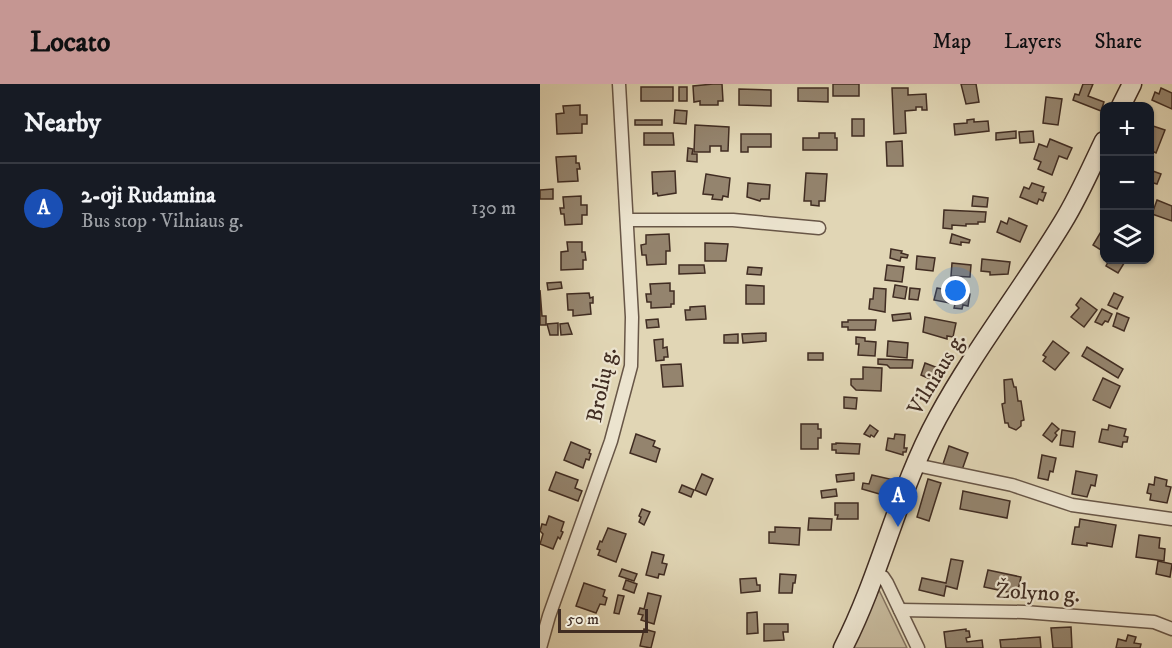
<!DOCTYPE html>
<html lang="en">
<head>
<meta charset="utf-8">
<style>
	:root { --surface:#171b24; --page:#20242c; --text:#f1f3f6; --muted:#9ea1a6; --line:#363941; --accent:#c59692 }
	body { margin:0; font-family:"IM FELL DW Pica",serif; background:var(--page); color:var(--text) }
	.controls { position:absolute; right:18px; top:18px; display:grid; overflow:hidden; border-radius:12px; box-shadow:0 2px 4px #0004 }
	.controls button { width:54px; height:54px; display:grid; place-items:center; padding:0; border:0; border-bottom:2px solid var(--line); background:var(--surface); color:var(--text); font:30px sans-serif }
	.scale { position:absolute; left:18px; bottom:15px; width:90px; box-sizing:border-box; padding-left:6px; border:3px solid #402c22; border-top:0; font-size:16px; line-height:21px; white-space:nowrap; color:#402c22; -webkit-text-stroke:4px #ece4cf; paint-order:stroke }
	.you { position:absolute; left:416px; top:207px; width:21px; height:21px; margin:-15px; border:4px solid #fff; border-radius:50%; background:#1a73e8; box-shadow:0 0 0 9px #1a73e833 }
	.badge { display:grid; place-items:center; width:39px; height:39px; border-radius:50%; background:var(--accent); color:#fff; font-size:20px; font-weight:700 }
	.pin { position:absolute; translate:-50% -50px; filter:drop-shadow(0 2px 3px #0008) }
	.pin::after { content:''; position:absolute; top:32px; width:21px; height:18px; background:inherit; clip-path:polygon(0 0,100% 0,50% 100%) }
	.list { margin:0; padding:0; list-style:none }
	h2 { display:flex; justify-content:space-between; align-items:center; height:78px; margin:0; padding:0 24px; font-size:26px }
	h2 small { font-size:20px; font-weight:400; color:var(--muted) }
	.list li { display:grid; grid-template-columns:39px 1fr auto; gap:18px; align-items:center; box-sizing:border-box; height:90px; padding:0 24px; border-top:2px solid var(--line) }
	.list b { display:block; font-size:22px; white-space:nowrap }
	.list p { margin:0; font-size:20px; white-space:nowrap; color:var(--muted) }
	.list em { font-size:20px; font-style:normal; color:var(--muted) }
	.icon { flex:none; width:33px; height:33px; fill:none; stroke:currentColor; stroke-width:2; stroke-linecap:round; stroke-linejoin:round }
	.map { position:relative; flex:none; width:632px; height:564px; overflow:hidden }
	header { display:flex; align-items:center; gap:36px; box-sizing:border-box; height:84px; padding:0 30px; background:var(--accent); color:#111 }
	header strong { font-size:28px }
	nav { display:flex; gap:33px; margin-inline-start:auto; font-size:21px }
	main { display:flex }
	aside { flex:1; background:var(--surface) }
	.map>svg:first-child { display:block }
</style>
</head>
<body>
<header>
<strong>Locato</strong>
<nav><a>Map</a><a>Layers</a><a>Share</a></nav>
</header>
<main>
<aside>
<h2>Nearby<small></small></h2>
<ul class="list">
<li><span class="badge" style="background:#1a4fb4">A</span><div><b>2-oji Rudamina</b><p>Bus stop · Vilniaus g.</p></div><em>130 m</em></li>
</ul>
</aside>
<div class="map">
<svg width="632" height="564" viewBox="0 0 632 564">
	<rect width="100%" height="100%" fill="#e1d6b5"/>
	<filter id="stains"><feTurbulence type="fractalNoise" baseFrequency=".00333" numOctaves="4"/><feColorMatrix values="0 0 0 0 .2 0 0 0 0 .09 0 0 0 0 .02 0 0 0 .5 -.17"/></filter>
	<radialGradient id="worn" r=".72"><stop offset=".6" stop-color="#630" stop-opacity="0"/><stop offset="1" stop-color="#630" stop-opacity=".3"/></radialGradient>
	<!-- green -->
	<path fill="#c6b99c" stroke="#83725f" stroke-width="1.5" d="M339 506 367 564H312Z"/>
	<!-- building -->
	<g fill="#94846e" stroke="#402c22" stroke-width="1.5">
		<path d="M173 0H182L183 17H178V21H160V17L154 18 153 2Z"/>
		<rect x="293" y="0" width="26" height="12"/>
		<path d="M421 0H436L439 18 426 20Z"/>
		<path d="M543 0H553L548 12 564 18 561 27 533 16 535 10 539 11Z"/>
		<rect x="101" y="3" width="32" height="14"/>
		<rect x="139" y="3" width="8" height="14"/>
		<path d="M258 4H288V18L258 17Z"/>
		<path d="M352 4H368V11L386 10 387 26H382V23H376V26L365 27 366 49 354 50Z"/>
		<path d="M621 4 632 9V25L612 16 615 8 619 10Z"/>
		<path d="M199 5 231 6V22L199 21Z"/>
		<path d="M506 13 522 15 518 41 503 39Z"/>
		<path d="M40 21V31H47V40H42V49L17 50 16 30 24 29 23 22Z"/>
		<path d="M135 26 147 27 146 40 134 39Z"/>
		<rect x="312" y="35" width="12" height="17"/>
		<path d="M434 35V38L448 37 449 47 415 51 414 40 427 39V36Z"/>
		<rect x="95" y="36" width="27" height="5"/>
		<path d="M155 41 189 43 188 67H181V62H170V68H154Z"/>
		<path d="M610 41 625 46 616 69 610 66Z"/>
		<path d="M476 47V54L456 56V49Z"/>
		<path d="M493 47 494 58 480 59 479 48Z"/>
		<path d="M104 49H133L134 61H104Z"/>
		<path d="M279 49H295V54H297V66H263V54H279Z"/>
		<path d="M201 50H231V63H208V68H201Z"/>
		<path d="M510 55 532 64 527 75 519 72 512 91 498 85 501 78 494 75 499 60 507 63Z"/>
		<path d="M362 57 363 82H347L346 58Z"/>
		<path d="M148 64 153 65 152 70H157V78L147 77Z"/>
		<path d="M36 72V79H39L40 85H37L38 97 18 98 16 73Z"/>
		<path d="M610 86 621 90 617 100 610 98Z"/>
		<path d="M135 87 136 109 118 112 117 109 113 110 112 88Z"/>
		<path d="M266 89 287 90 285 117H279V122L271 121V117H264Z"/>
		<path d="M166 90 190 94 188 113 183 112 182 116 172 115 173 111 163 110Z"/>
		<path d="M208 99 230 101 229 115H221L220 117 207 113Z"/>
		<path d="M492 99 504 103 502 108 506 109 503 117 499 115 497 120 480 113 484 103 489 105Z"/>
		<path d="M13 105V115H0V106Z"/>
		<path d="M41 112V121H47V131H42V140L25 141 24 130H21L20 124H24L23 113Z"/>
		<path d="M433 112 448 114 447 123 432 122Z"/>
		<path d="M617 116 632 122V137L612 130Z"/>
		<path d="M404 126 446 128 445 138H438V140H426V142L412 141V145L403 144Z"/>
		<path d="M469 134 487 142 480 158 457 148 461 137 467 140Z"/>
		<path d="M562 146 564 147V168L553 161Z"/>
		<path d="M129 150 130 167H126V180L107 181 106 171H102L101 161 106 160V151Z"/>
		<path d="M412 150 430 156 429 159 421 158V161L410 159Z"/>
		<path d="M27 158H42V168H45L46 176H43V185L21 186V168L28 167Z"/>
		<path d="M165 159 188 160 186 177H165Z"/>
		<path d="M351 165 362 167 361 169 368 171 367 174 361 173 360 177 350 174Z"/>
		<path d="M377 172 395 174 393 187 376 185Z"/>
		<path d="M442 175 470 178 468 190 450 191V188L441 187Z"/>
		<path d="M569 176H586L578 189 566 182Z"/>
		<path d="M412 179 431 181 430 193 411 192Z"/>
		<path d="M139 181H164L165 189 139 190Z"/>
		<path d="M347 181 364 183 362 198 345 196Z"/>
		<path d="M208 183 222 184 221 191 207 190Z"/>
		<path d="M21 198 22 204 8 206 7 199Z"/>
		<path d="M130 199V207H134V220H131V223L111 224V218H107L106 210H111L110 200Z"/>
		<path d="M206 201 224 202V220H206Z"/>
		<path d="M355 201 367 203 365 215 353 213Z"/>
		<path d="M334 204 346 205 345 228 329 225 330 215H333Z"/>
		<path d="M370 204 380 205 378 216 369 215Z"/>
		<path d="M397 204 430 210 428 222 423 221 422 225 414 224 415 220 394 216Z"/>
		<path d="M0 206 2 232H6V241H0Z"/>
		<path d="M49 209 50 214 53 213V219H50L51 230 33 232V226H28L27 210Z"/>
		<path d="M574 209 583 213 577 225 568 221Z"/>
		<path d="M541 214 557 226 544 243 531 233 539 224 536 221Z"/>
		<path d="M165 222 166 235 146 236 145 226H150V223Z"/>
		<path d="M562 225 572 230 568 238 565 237 562 241 555 238Z"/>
		<path d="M370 229 371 235 353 237 352 231Z"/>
		<path d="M577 229 589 234 584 247 573 242Z"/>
		<path d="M385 233 416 239 413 253 407 252V255L383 248Z"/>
		<path d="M118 235 119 243 107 244 106 236Z"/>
		<path d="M308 236H336L335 246H308V243H302V238H308Z"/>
		<path d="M18 239V251H10L7 240Z"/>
		<path d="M28 239 32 250 21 251 20 240Z"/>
		<path d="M226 249V257L203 259 202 250Z"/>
		<path d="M198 250V259H184V251Z"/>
		<path d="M316 253 325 254V257L336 258 335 272 318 271 319 260H316Z"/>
		<path d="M123 255V264L127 263 128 273H124V276L116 277 114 256Z"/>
		<path d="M348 257 368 259 367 274 347 272Z"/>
		<path d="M513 257 529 269 515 286 503 277 506 273 503 271Z"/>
		<path d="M547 263 583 285 578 294 542 272Z"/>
		<rect x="268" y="269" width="15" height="7"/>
		<path d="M338 275 373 276 372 284H350L347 281 338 280Z"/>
		<path d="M385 279 403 286 399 295 391 292 390 295 381 291Z"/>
		<path d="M141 280 143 302 123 303 121 281Z"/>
		<path d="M323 283 342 284 341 307 316 306 311 301V295H323Z"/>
		<path d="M563 294 580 302 570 324 553 316Z"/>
		<path d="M472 295 474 303H476L478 317H481L484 336 481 337V342L476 346 469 343 468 339H465L462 320 465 319 464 296Z"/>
		<path d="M304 313 317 314 316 325 304 324Z"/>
		<path d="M512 339 519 345 515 349 517 351 512 358 503 351Z"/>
		<path d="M261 340H278V345H281V354H278V365H261Z"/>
		<path d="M330 341 338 347 334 353 331 351 330 353 324 350Z"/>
		<path d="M569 341 586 345 584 352 588 353 587 358H583L582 363 559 358 562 345 568 346Z"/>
		<path d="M522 346 535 348 533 363 520 361Z"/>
		<path d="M96 350 115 357 113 362 120 365 116 378 90 369Z"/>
		<path d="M355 350 365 351 364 364H367L366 368H363V371L346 366 348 354 354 355Z"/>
		<path d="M31 358 50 366 49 369 51 370 49 376 46 375 43 384 24 376Z"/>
		<path d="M296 359 320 360 319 370 296 369V366H292V360H296Z"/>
		<path d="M409 362 428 369 422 386 403 380Z"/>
		<path d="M502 371 516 374 513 388 510 387 508 396 498 394Z"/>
		<path d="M536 387 557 391 555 402 551 401 547 413 532 410Z"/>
		<path d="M16 388 38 396 35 404 42 407 38 417 9 406Z"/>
		<path d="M314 389V396L297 398 296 391Z"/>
		<path d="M162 390 173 395 166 411 155 406Z"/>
		<path d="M332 391 354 396 350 413 322 405 323 399 329 400Z"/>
		<path d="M615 393 627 396 626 402 631 403 627 419 610 416 611 410 607 409 609 400 614 401Z"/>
		<path d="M388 395 401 399 389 437 377 433Z"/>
		<path d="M142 401 154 406 151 413 139 408Z"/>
		<path d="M296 405 297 412 282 414 281 407Z"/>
		<path d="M423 407 470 417 467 434 420 425Z"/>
		<path d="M295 419H318V435H297L298 431H295Z"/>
		<path d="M102 425 110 428 104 441 99 438 101 433 99 432Z"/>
		<path d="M9 432 24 438 21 447 23 448 20 455 18 453 13 465 0 460 3 450 0 447 2 440 6 441Z"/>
		<path d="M269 434 292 435 291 446H268Z"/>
		<path d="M540 435 576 441 572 463 547 459V462L532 460 535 443H539Z"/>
		<path d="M235 443 260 444 259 461 229 459V448H235Z"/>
		<path d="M68 444 86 450 76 478 58 471 60 466 57 465 60 457 62 458Z"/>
		<path d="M599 451 620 454 619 464 625 465 624 477 596 473Z"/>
		<path d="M112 468 124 471 122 479 127 480 124 491 119 490 118 494 106 491Z"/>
		<path d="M411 475 423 477 417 505 406 502 404 512 379 506 382 494 406 499Z"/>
		<path d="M618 477 632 480 630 493 616 490Z"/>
		<path d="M82 485 97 490 94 497 79 492Z"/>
		<path d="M448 486 481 493 477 510 444 503Z"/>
		<path d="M240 490 256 491 255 499H253L252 509H239Z"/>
		<path d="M216 494 217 501H220V507L201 509 200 495Z"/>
		<path d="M86 496 97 500 94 509 83 505Z"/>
		<path d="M44 499 65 506 63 512 67 514 65 521 60 520 56 529 36 522Z"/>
		<path d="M108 509 121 512 114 540 101 536 103 531 98 530 100 524 104 525Z"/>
		<path d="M78 511 84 512 79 530 74 529Z"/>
		<path d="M217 528 218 549 207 550V529Z"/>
		<path d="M224 540H248V548H243L244 556 224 557Z"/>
		<path d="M531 543 532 564H513L511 544Z"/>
		<path d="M104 545 115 548 111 564 100 562Z"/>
		<path d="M426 545V547H429L430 553 426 554 427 558 442 556 443 564H406L404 548Z"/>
		<path d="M588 551 596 553 594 559 601 560 600 564H576L578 555 586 557Z"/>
		<path d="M500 553 501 564H461L460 556Z"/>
	</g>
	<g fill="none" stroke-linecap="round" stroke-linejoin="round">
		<!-- street casing -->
		<g stroke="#685647" stroke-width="15">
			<g id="street">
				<path d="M87 136H193L279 144"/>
				<path d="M376 381 472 401 532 421 632 435"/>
				<path d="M335 489 343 493 347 499 378 564"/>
				<path d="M360 526 484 528 614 538 632 545"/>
				<path d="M0 564 9 532 71 357 91 282 92 233 79 0"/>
			</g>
		</g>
		<!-- secondary casing -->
		<g stroke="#402c22" stroke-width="21">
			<g id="secondary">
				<path d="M581 22 592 0"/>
				<path d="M303 564C341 490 358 406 398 333 435 265 483 204 523 138 539 112 551 84 564 57"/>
			</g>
		</g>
		<!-- street -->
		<use href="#street" stroke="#ece4cf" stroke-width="12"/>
		<!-- secondary -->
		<use href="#secondary" stroke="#ece4cf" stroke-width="18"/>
	</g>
	<g text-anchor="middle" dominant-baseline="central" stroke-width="4.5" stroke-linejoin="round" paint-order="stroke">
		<!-- street labels -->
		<g font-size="22" fill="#402c22" stroke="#ece4cf">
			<text transform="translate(397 290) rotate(-59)">Vilniaus g.</text>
			<text transform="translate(62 301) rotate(-78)">Brolių g.</text>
			<text transform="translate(498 509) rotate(3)">Žolyno g.</text>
		</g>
	</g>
	<rect width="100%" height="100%" filter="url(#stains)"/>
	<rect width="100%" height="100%" fill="url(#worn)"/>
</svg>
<div class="controls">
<button>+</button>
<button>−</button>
<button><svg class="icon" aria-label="layers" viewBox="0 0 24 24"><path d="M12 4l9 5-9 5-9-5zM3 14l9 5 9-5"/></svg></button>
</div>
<div class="scale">50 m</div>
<div class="you"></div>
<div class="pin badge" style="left:358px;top:443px;background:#1a4fb4">A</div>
</div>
</main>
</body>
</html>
